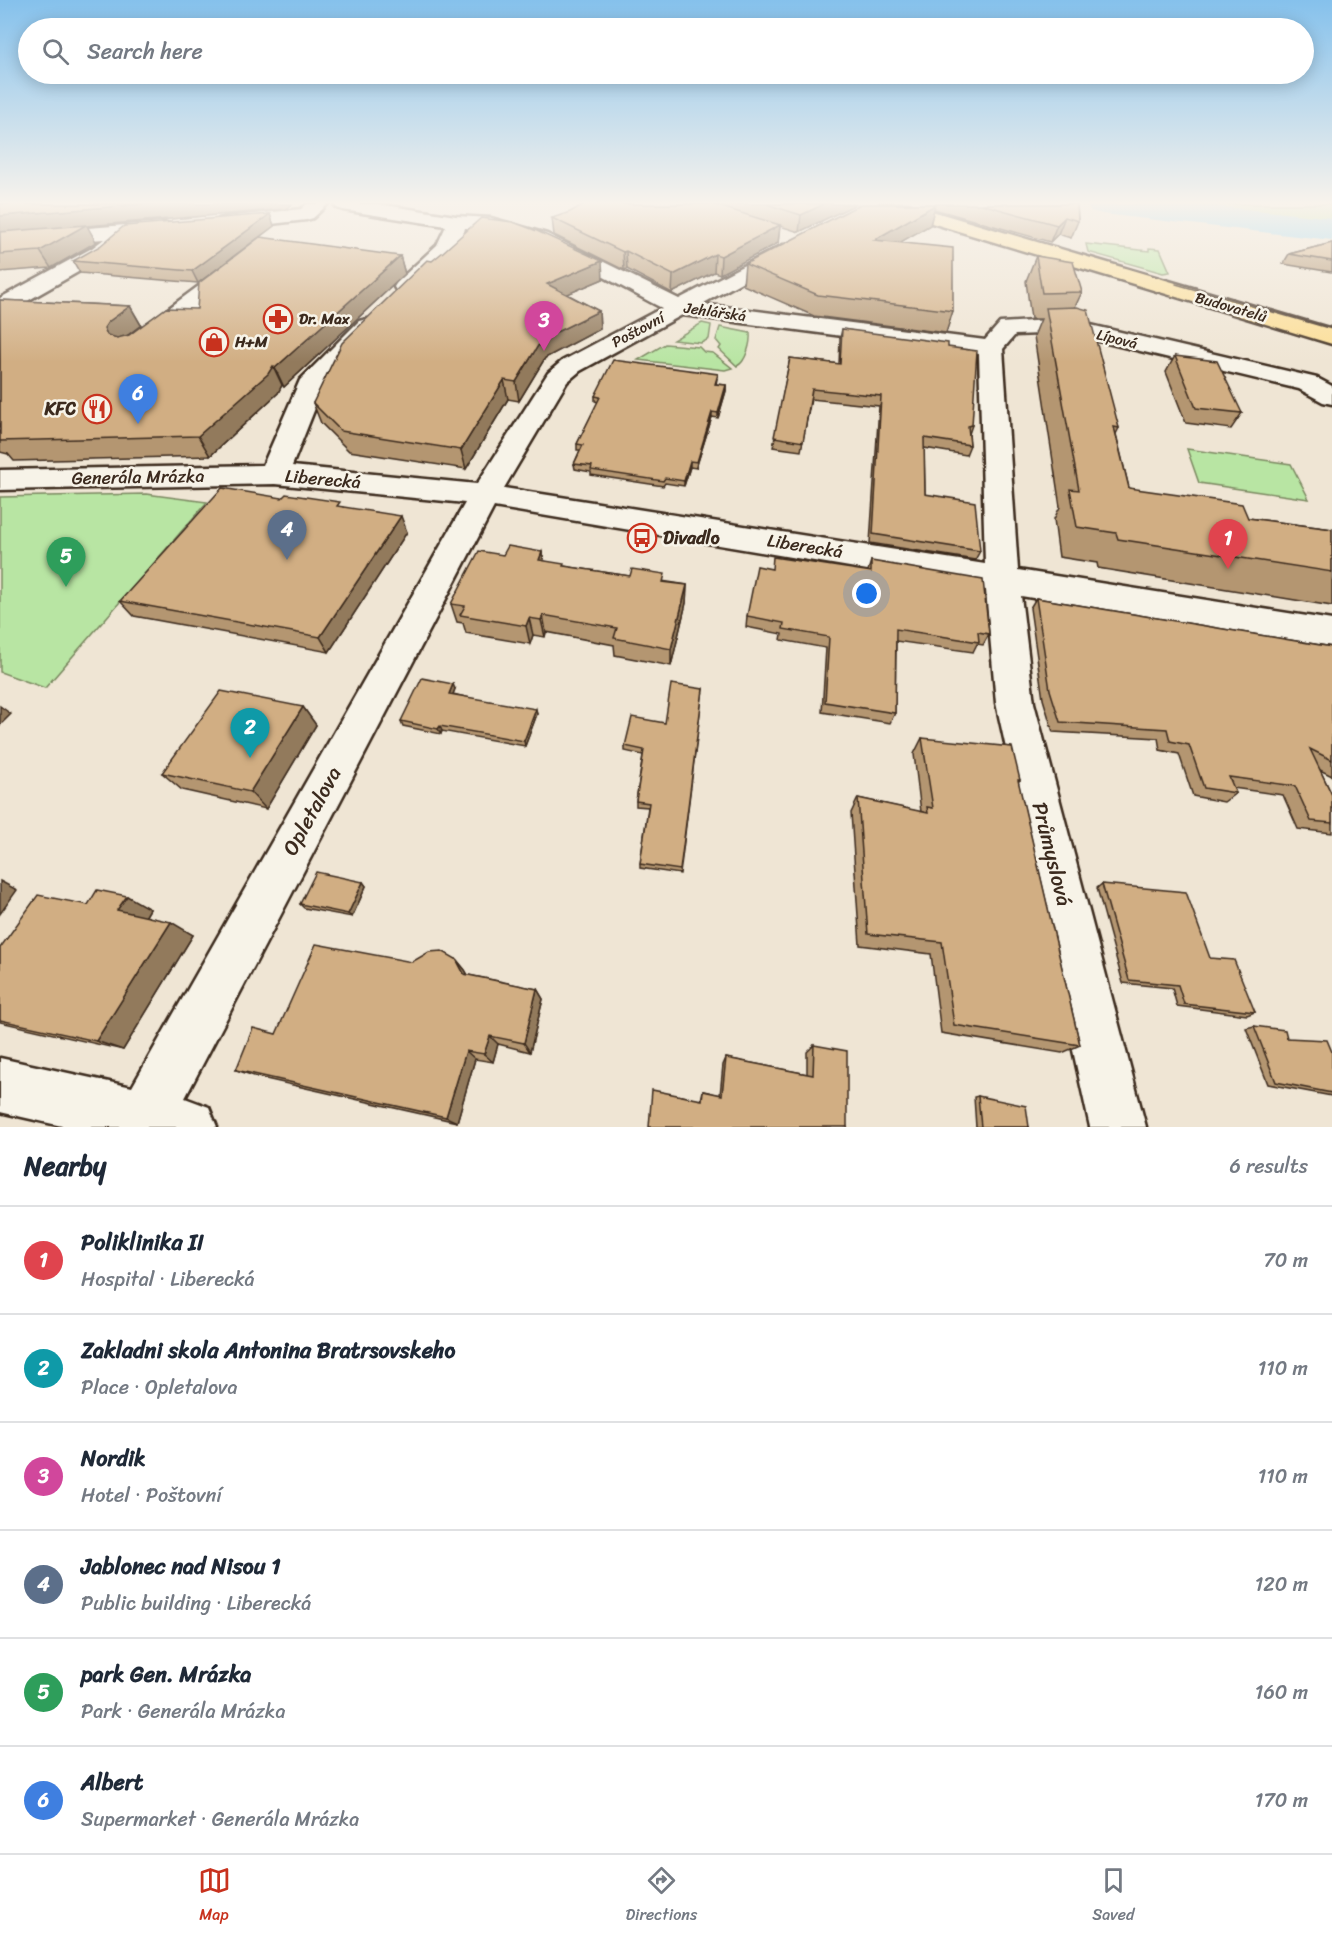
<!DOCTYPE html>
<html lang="en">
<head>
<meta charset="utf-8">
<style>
	:root { --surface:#fff; --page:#f2f2f3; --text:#1f2937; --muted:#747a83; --line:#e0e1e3; --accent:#c8321e }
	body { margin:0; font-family:Sriracha,sans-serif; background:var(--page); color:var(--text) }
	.you { position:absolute; left:867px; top:594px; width:21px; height:21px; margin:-15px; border:4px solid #fff; border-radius:50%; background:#1a73e8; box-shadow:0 0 0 9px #1a73e833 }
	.badge { display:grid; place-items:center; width:39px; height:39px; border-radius:50%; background:var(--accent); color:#fff; font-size:20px; font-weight:700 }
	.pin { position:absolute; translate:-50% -50px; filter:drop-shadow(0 2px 3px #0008) }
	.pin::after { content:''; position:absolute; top:32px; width:21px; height:18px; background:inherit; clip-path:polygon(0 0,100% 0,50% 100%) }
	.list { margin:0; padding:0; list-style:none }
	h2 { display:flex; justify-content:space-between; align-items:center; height:78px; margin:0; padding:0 24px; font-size:26px }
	h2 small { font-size:20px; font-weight:400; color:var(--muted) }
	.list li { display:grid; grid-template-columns:39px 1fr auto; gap:18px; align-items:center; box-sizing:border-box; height:108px; padding:0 24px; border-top:2px solid var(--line) }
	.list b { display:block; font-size:22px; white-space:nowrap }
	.list p { margin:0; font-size:20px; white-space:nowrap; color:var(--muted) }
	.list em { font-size:20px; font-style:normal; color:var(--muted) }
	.icon { flex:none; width:33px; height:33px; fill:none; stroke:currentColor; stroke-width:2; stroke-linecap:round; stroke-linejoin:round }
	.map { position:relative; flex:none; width:1332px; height:1127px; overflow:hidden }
	.search { position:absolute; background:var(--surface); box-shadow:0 3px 15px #0003; left:18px; right:18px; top:18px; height:66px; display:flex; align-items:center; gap:15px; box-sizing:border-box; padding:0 21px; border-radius:33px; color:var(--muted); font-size:22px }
	.sheet { height:726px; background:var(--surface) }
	nav { display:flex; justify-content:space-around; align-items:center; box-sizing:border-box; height:84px; border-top:2px solid var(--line); background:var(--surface); font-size:16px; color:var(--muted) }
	nav a { display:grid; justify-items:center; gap:3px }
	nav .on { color:var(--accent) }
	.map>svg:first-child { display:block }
</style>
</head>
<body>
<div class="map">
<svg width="1332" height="1127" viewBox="0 0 1332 1127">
	<rect width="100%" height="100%" fill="#efe5d4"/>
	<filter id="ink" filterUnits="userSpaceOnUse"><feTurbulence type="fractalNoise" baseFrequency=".0167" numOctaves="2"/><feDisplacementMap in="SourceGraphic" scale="12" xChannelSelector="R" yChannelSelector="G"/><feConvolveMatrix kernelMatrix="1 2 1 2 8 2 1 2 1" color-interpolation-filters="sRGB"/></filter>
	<g filter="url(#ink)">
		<!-- green -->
		<g fill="#b8e5a3" stroke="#7a8860" stroke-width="1.5">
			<path d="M1134 204H1332V225Z"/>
			<path d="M1086 244 1149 251V248L1160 249 1170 272 1163 273 1088 252Z"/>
			<path d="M702 323 711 325 709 339 701 343 673 340Z"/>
			<path d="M720 327 750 333C751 343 746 362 737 366L719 349 721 346 716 340Z"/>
			<path d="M665 344 699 347 704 352 713 353 732 368 725 370 638 360Z"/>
			<path d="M1187 449 1291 464 1309 499 1199 483Z"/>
			<path d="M146 494 207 502 45 688 0 672V497Z"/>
		</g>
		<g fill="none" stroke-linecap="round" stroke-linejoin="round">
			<!-- river -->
			<path fill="#91d4f3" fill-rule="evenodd" d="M1086 204H1197L1332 218V240L1103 214 1091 211Z"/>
			<!-- minor casing -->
			<g stroke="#3b2a1e" stroke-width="5">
				<g id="minor">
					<path d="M307 204H328L313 218 306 220 226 229 219 227 216 223 219 219 226 217 301 209Z"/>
					<path d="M334 204H378L456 216 491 218 547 234 679 299 783 245 790 247 793 251 790 255 702 304 985 340 1000 323 1065 319 1317 378 1332 386V404L1323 402 1299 389 1065 333 1015 335 1003 349 1018 570 1332 620V648L1021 596 1034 703 1146 1127H1090L996 703 986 590 494 507 185 1098 209 1107 217 1127H66L0 1112V1058L132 1087 465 503 275 484 0 490V470L263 465 300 380 359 321 367 319 375 321 379 326 325 383 292 466 477 484 548 373 562 361 662 308C607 280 526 228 465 228 462 246 428 285 411 292 406 294 402 293 397 292L394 287 397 282 437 245 446 226 343 210 337 208ZM682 315 979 354 985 564 504 488 567 382 580 371Z"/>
					<path d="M163 222 170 224 173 228 170 232 118 237 122 242 106 256 8 312 0 314V298L92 248 104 239 0 247V235Z"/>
					<path d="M234 263 241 265 244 269 241 273 154 341 146 343 138 341 134 336 138 331 227 265Z"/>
				</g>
			</g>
			<!-- major casing -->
			<g stroke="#3b2a1e" stroke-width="5">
				<path id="major" d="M879 204H908L1332 329V344L882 208Z"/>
			</g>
			<!-- minor -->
			<use href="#minor" fill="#f7f3e8" fill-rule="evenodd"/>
			<!-- major -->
			<use href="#major" fill="#fcde96" fill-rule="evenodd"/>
			<!-- tram -->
			<path stroke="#3b2a1e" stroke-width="1.5" d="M1176 284 1332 329"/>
		</g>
		<!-- wall -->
		<g fill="#b49671" stroke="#3b2a1e" stroke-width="1.5">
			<path d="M0 204 285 209 87 226 96 242 51 268 0 272Z"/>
			<path d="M712 204H856L799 232 780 226 778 243 720 274 714 272 672 293 627 269 624 270 554 235 552 218Z"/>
			<path d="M861 204H1077L1078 221 1071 238 1058 234 1050 242 934 209 930 225 900 242 953 311 946 333 814 316 743 285 745 264Z"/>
			<path d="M270 214 274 226 198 283 80 273 73 261Z"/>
			<path d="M1332 243V272L1283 264 1289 254Z"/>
			<path d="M400 256 405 274 284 387 282 385 278 393 210 456 14 461 8 454 0 452V300L130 306 141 325 127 336 197 309Z"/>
			<path d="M1036 256 1082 292 1075 307 1119 428 1116 434 1129 488 1248 518 1332 529V606L1098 568 1097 563 1059 557 1054 519 1060 507 1034 336 1041 319H1031L1026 281Z"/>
			<path d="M432 261 603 279 567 294 599 311 600 329 545 358 519 401 508 399 466 469 349 451 321 423 313 403Z"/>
			<path d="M842 329 948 347 972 425 969 434 970 445 966 455 924 448 925 494 980 551 975 560 870 543 879 406 811 399 801 451 773 447 790 358 839 364 840 338Z"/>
			<path d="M1175 356 1242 413 1231 429 1186 423 1166 372Z"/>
			<path d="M717 379 716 384 726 385V391L718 418 712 417 696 468 690 467 684 486 665 483 663 486 591 475V472L575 469 574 464 580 450H577V444L598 402 595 401V396Z"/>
			<path d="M342 507 407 532 329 652 134 616 120 601Z"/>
			<path d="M542 552 544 561 564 566 687 585 686 603 671 666 615 655 614 645 546 632 545 637 533 635 530 644 466 633 463 623 457 622 451 604 503 555Z"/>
			<path d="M871 561 989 634 983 645 977 644 973 652 896 641 895 713 890 723 822 712 826 648 781 640 782 634 746 627 747 616 772 569 868 571Z"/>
			<path d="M1036 598 1332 647V776L1320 770 1332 795V833L1298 829 1283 795 1233 788 1236 793 1224 802 1193 796 1179 754 1160 750 1158 738 1053 732 1043 699 1030 608Z"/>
			<path d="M455 689 453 694 537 714 525 746 442 731 441 734 403 726 401 721Z"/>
			<path d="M703 689 680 874 640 868V864L648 807 636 806V801L643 755 625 751V746L665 723Z"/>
			<path d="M303 707 316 725 266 809 182 790 162 773Z"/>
			<path d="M922 738 1020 780 1018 782 1080 1045 1062 1053 941 1033 931 954 860 945 851 813 858 798 921 812 914 754Z"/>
			<path d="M363 882 366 886 352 917 304 908 300 904Z"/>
			<path d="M1102 884 1210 958 1255 1012 1247 1015 1177 1006 1172 988 1123 983 1097 888Z"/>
			<path d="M88 905 150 909 146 916 193 935 123 1050 0 1022V948Z"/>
			<path d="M456 959 465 970 468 975 537 989 543 999 530 1052 498 1044 493 1062 475 1059 457 1122 257 1077 236 1070 276 1034 412 962Z"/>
			<path d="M1254 1026 1287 1038 1332 1052V1096L1268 1084 1246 1028Z"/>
			<path d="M814 1045 847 1127 701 1100 703 1091 720 1095 723 1065 726 1058 807 1074V1052Z"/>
			<path d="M978 1096 1029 1127H1030H976L974 1097Z"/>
		</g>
		<!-- shaded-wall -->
		<g fill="#927a5c" stroke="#3b2a1e" stroke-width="1.5">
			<path d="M144 204H292L285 209 87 226 96 242 51 268 40 251 0 233V216Z"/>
			<path d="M824 204H856L799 232 801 215Z"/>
			<path d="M935 205 930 225 870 260 874 240Z"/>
			<path d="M270 214 274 226 198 283 192 271Z"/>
			<path d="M1065 217 1058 234 1050 242 1057 225Z"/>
			<path d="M780 225 778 243 720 274 721 256Z"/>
			<path d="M626 251 627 269 624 270 623 252Z"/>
			<path d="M715 254 714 272 672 293 673 275Z"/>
			<path d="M400 256 405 274 284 387 275 368Z"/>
			<path d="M602 261 603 279 549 302 547 284Z"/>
			<path d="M130 306 141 325 120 341 107 335 104 328 108 322Z"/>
			<path d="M599 311 600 329 545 358 519 401 516 382 542 339Z"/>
			<path d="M273 366 282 385 278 393 210 456 198 436Z"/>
			<path d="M504 380 508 399 466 469 461 450Z"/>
			<path d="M726 385V391L718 418V413Z"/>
			<path d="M712 412V417L696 468 697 462Z"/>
			<path d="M690 461V467L684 486V481Z"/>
			<path d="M401 516 407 532 329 652 320 637Z"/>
			<path d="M542 552 546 570 539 560Z"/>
			<path d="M687 585 686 603 671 666V649Z"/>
			<path d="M543 615 546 632 545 637 541 620Z"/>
			<path d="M529 618 533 635 530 644 526 626Z"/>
			<path d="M453 684 455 689 451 699 449 694Z"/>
			<path d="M0 706 11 714 0 725Z"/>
			<path d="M303 707 316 725 266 809 250 792Z"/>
			<path d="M536 709 537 714 525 746 524 741Z"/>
			<path d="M440 726 442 731 441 734 438 729Z"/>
			<path d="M0 881 17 890 0 914Z"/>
			<path d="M363 882 366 886 352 917 348 914Z"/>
			<path d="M127 896 150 909 141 924 117 910Z"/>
			<path d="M171 922 193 935 123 1050 96 1041Z"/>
			<path d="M456 959 465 970 473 985 464 974Z"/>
			<path d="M537 989 543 999 530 1052 524 1043Z"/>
			<path d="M490 1036 498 1044 493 1062 484 1054Z"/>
			<path d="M466 1051 475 1059 457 1122 446 1117Z"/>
		</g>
		<!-- building -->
		<g fill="#d1ae83" stroke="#3b2a1e" stroke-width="1.5">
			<path d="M0 204H144L0 216Z"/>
			<path d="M584 204H712L780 225 721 256 715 254 673 275 626 251 623 252 552 218 570 212Z"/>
			<path d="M766 204H824L801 215Z"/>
			<path d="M861 204H931L935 205 874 240 953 248V311L818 295 745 264Z"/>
			<path d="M981 204H1077L1078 221 1065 217 1057 225Z"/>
			<path d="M270 214 192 271 73 261 100 246 124 226Z"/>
			<path d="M481 218 513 222 537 231 602 261 547 284 599 311 542 339 516 382 504 380 461 450 341 431 313 403 342 343 427 260 432 261 443 252Z"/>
			<path d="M86 225 40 251 0 254V232Z"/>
			<path d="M260 237 400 256 275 368 273 366 268 374 198 436 0 441V300L130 306 108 322 104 328 107 335 117 338 129 335 166 308 197 309 199 283Z"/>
			<path d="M1332 243V261L1289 254Z"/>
			<path d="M1036 256 1073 262 1082 292 1042 293Z"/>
			<path d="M1077 307 1088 310 1119 428 1114 427 1129 488 1242 504 1248 518 1332 529V572L1118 539 1116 533 1077 527 1070 489 1079 490 1046 308Z"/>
			<path d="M842 329 948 343V347L977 351 972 425 968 426 970 445 924 438 925 494 975 502 980 551 873 534 881 396 812 389 803 442 774 437 790 358 840 364Z"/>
			<path d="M1175 356 1217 361 1242 413 1196 408Z"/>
			<path d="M613 360 718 374 715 384 726 385 718 413 712 412 697 462 690 461 684 481 665 478 663 481 591 470 592 466 574 464 583 445 577 444 600 397 595 396Z"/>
			<path d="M222 488 282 498 286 494 340 502 337 506 401 516 320 637 120 601Z"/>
			<path d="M508 546 542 552 539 560 564 564 563 566 630 576 632 569 665 574 663 582 687 585 671 649 614 638 617 628 543 615 541 620 529 618 526 626 460 615 465 606 451 604 479 551 503 555Z"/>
			<path d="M773 557 871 572V561L983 580 989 634 978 632 979 642 896 629 895 713 825 702 829 637 783 629 784 623 747 616 757 566 772 569Z"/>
			<path d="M1036 598 1332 647V760L1310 749 1332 795V823L1311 821 1295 786 1229 777 1236 793 1204 788 1189 745 1170 741 1167 729 1060 722 1050 690Z"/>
			<path d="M422 678 453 684 449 694 536 709 524 741 440 726 438 729 401 721Z"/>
			<path d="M671 684 703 689 680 870 640 864 649 803 636 801 644 750 625 746 632 717 665 723Z"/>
			<path d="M221 691 303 707 250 792 162 773Z"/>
			<path d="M922 738 1012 747 1020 780H1018L1080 1045 954 1025 942 942 868 934 858 798 928 813 927 807 933 808Z"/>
			<path d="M316 872 363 882 348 914 300 904Z"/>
			<path d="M1102 884 1186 892 1210 958 1234 960 1255 1012 1184 1004 1178 985 1129 980Z"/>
			<path d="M97 890 127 896 117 910 171 922 96 1041 0 1020V948L38 895 88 905Z"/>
			<path d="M316 944 412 962 429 952 442 951 456 959 464 974 537 989 524 1043 490 1036 484 1054 466 1051 446 1117 236 1070 253 1028 276 1034Z"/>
			<path d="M1254 1026 1285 1030 1287 1038 1327 1040 1332 1052V1093L1276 1082Z"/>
			<path d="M814 1045 847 1051V1127H649L652 1090 702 1100 703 1091 722 1095 726 1058 813 1075Z"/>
			<path d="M978 1096 1026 1106 1029 1127H1030H981Z"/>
		</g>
	</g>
	<!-- sky -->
	<linearGradient id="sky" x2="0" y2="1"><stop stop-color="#85c1ec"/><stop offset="0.56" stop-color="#f8f3ec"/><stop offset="1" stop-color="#f8f3ec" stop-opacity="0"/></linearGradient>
	<rect width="1332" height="362" fill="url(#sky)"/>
	<!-- icons -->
	<defs>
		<g id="pharmacy-ring" transform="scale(1.5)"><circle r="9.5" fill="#f7f3e8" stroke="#c8321e" stroke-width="1.5"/><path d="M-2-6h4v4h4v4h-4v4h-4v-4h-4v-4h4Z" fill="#c8321e"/></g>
		<g id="shop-ring" transform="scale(1.5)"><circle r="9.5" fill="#f7f3e8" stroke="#c8321e" stroke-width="1.5"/><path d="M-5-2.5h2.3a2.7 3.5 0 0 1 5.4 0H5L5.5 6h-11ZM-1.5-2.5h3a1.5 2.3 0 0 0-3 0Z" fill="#c8321e"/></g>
		<g id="restaurant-ring" transform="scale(1.5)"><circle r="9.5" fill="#f7f3e8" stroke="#c8321e" stroke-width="1.5"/><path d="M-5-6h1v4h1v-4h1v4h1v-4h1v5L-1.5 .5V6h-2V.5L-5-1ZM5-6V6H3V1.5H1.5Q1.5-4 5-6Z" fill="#c8321e"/></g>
		<g id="bus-ring" transform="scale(1.5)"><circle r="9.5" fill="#f7f3e8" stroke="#c8321e" stroke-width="1.5"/><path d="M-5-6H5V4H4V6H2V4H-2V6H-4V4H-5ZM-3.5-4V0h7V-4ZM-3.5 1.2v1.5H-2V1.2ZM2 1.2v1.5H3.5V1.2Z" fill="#c8321e"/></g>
	</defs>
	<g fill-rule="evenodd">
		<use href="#pharmacy-ring" x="278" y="319"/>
		<use href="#shop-ring" x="214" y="342"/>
		<use href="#restaurant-ring" x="97" y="409"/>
		<use href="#bus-ring" x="642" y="538"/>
	</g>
	<g text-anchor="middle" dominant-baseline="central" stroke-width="5" stroke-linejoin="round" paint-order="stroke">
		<!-- far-street labels -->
		<g font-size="15" fill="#3b2a1e" stroke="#f7f3e8">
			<text transform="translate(1231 307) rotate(16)">Budovatelů</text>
			<text transform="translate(715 312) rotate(8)">Jehlářská</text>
			<text transform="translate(638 330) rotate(-28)">Poštovní</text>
			<text transform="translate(1117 339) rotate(14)">Lípová</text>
		</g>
		<!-- far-poi labels -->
		<g font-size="15" font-weight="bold" fill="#3b2a1e" stroke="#f7f3e8" text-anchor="start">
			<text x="299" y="319">Dr. Max</text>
			<text x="235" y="342">H+M</text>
		</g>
		<!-- poi labels -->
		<g font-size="18" font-weight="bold" fill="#3b2a1e" stroke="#f7f3e8" text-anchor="end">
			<text x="76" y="409">KFC</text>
			<text x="663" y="538" text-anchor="start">Divadlo</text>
		</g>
		<!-- street labels -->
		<g font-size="18" fill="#3b2a1e" stroke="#f7f3e8">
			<text transform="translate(138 477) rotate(-1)">Generála Mrázka</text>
			<text transform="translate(323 479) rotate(5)">Liberecká</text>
			<text transform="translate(805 546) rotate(9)">Liberecká</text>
		</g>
		<!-- near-street labels -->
		<g font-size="21" fill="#3b2a1e" stroke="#f7f3e8">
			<text transform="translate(312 811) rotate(-61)">Opletalova</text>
			<text transform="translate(1052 854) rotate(76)">Průmyslová</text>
		</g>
	</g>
</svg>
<div class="you"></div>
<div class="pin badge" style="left:1228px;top:569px;background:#e0444e">1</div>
<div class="pin badge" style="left:250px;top:758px;background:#0f9aa8">2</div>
<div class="pin badge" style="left:544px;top:351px;background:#d1479c">3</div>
<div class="pin badge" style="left:287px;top:560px;background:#5c6f8a">4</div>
<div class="pin badge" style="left:66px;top:587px;background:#2e9e5b">5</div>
<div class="pin badge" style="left:138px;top:424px;background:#3f7fe0">6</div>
<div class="search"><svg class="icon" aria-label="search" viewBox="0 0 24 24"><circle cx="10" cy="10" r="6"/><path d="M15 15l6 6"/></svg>Search here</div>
</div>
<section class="sheet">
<h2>Nearby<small>6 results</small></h2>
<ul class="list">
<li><span class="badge" style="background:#e0444e">1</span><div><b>Poliklinika II</b><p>Hospital · Liberecká</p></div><em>70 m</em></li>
<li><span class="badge" style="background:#0f9aa8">2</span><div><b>Zakladni skola Antonina Bratrsovskeho</b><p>Place · Opletalova</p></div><em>110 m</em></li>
<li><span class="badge" style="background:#d1479c">3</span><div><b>Nordik</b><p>Hotel · Poštovní</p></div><em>110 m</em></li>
<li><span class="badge" style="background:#5c6f8a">4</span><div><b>Jablonec nad Nisou 1</b><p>Public building · Liberecká</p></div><em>120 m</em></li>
<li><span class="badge" style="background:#2e9e5b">5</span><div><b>park Gen. Mrázka</b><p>Park · Generála Mrázka</p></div><em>160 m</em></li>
<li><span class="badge" style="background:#3f7fe0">6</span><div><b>Albert</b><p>Supermarket · Generála Mrázka</p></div><em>170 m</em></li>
</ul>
</section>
<nav>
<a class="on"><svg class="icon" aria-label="map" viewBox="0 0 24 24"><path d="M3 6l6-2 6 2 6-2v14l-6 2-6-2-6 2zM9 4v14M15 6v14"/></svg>Map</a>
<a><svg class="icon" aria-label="directions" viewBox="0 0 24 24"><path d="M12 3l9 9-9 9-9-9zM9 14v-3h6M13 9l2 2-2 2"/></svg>Directions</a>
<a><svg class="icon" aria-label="saved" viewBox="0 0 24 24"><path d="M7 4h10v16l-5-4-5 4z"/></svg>Saved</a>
</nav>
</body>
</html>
